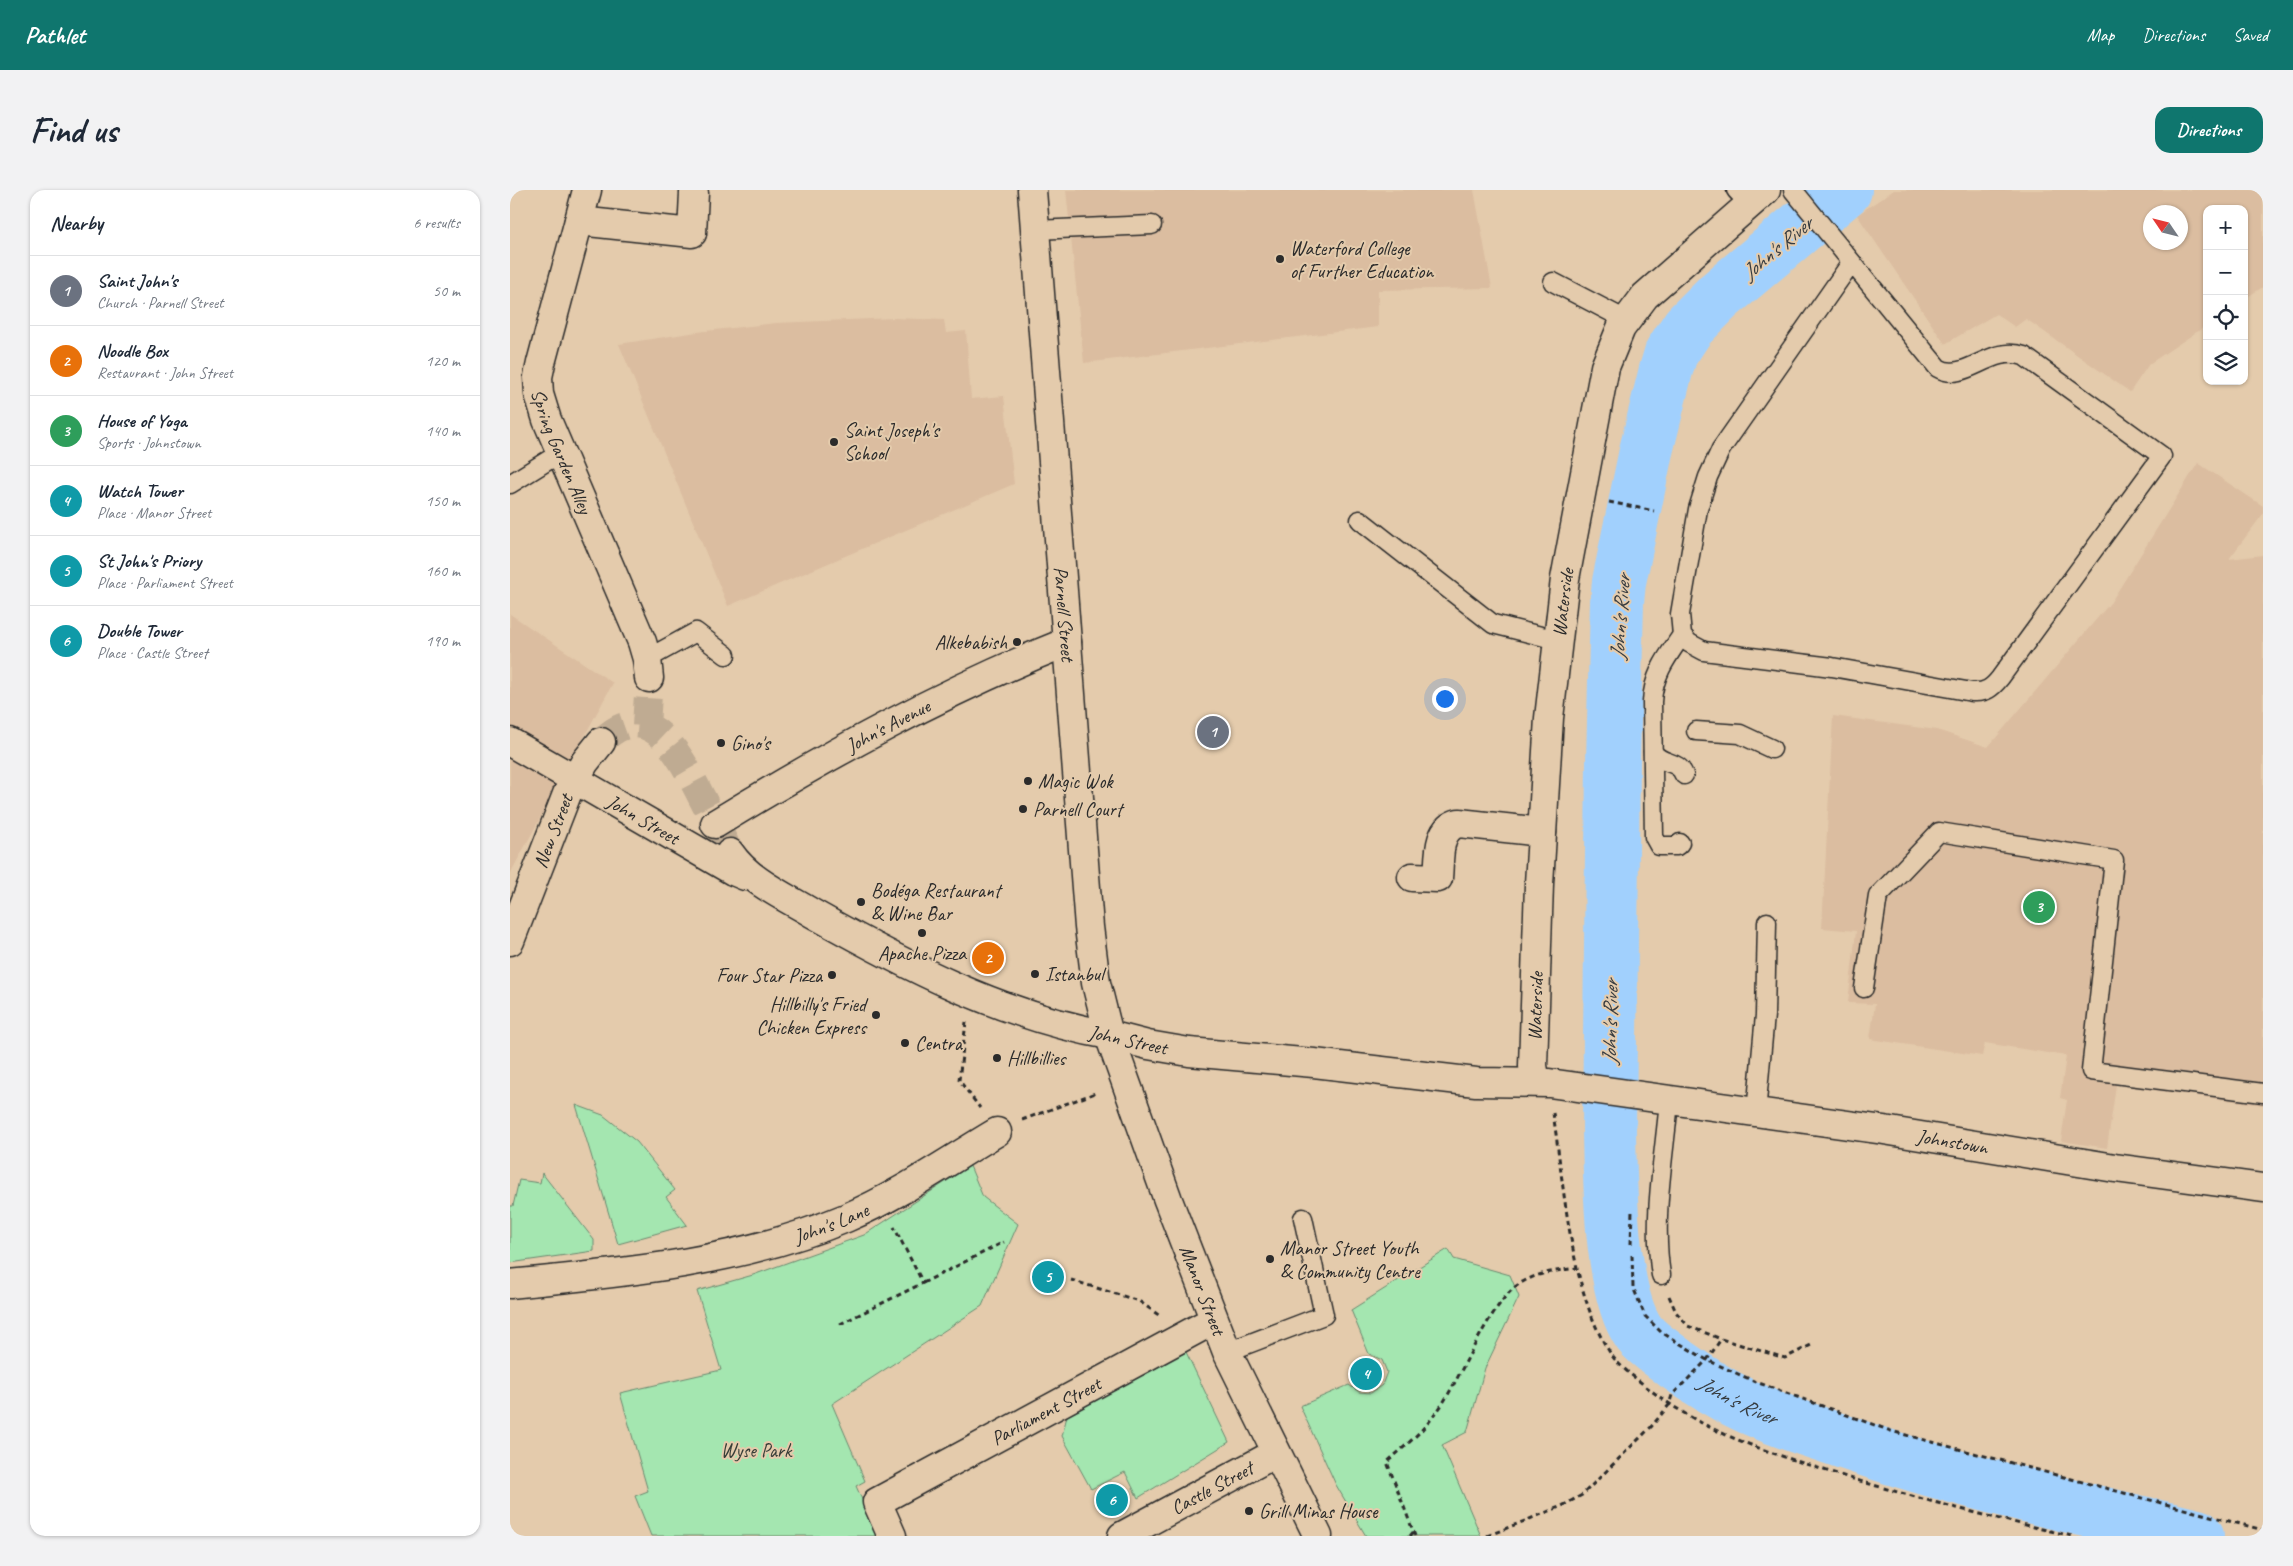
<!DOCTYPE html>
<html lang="en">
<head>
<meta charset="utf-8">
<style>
	:root { --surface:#fff; --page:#f2f2f3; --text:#1f2937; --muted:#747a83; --line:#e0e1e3; --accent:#0f766e }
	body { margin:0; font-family:Caveat,sans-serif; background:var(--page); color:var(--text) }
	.controls { position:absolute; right:15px; top:15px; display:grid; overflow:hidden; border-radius:10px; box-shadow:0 1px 4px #0004 }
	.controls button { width:45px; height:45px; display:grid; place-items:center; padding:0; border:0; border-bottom:1px solid var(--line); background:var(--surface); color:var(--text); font:25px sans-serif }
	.compass { position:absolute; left:1633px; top:15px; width:45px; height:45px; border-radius:50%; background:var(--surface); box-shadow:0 1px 4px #0004; rotate:305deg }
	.you { position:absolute; left:934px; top:508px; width:18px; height:18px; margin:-12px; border:4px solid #fff; border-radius:50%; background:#1a73e8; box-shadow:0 0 0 8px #1a73e833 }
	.badge { display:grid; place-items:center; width:32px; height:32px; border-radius:50%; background:var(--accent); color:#fff; font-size:16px; font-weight:700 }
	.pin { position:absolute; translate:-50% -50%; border:2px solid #fff; box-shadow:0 1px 5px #0006 }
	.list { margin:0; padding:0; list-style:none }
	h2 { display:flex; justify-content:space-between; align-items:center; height:65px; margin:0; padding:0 20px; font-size:21px }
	h2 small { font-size:16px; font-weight:400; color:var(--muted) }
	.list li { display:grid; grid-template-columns:32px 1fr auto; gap:15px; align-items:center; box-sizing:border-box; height:70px; padding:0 20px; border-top:1px solid var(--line) }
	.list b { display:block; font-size:19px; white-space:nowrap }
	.list p { margin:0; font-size:16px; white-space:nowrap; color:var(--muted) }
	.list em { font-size:16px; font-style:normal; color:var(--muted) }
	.icon { flex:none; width:28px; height:28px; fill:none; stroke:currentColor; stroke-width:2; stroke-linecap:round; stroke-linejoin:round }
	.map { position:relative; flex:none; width:1753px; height:1346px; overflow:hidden; border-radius:15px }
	header { display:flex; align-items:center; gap:30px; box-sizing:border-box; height:70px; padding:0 25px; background:var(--accent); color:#fff }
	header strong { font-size:24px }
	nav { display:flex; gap:28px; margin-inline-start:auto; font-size:18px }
	.intro { display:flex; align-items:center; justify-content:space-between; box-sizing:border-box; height:120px; padding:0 30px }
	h1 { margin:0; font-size:35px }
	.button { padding:12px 22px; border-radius:15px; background:var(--accent); color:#fff; font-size:18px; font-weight:700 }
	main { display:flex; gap:30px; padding:0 30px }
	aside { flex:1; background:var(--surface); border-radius:15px; box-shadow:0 1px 4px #0004 }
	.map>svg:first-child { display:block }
</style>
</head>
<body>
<header>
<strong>Pathlet</strong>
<nav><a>Map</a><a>Directions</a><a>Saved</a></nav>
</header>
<div class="intro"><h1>Find us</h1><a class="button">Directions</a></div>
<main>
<aside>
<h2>Nearby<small>6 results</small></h2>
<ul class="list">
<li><span class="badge" style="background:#6b7280">1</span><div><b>Saint John's</b><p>Church · Parnell Street</p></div><em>50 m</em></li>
<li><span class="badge" style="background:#e8710a">2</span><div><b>Noodle Box</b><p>Restaurant · John Street</p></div><em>120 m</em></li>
<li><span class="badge" style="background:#2e9e5b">3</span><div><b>House of Yoga</b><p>Sports · Johnstown</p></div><em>140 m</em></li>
<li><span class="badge" style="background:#0f9aa8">4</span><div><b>Watch Tower</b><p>Place · Manor Street</p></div><em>150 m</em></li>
<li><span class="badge" style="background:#0f9aa8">5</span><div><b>St John's Priory</b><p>Place · Parliament Street</p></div><em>160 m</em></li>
<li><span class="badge" style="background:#0f9aa8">6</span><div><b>Double Tower</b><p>Place · Castle Street</p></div><em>190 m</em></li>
</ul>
</aside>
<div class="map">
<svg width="1753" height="1346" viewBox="0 0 1753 1346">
	<rect width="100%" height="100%" fill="#e4cbac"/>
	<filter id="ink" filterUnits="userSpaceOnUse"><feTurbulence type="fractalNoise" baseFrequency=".02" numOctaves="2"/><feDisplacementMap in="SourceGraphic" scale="10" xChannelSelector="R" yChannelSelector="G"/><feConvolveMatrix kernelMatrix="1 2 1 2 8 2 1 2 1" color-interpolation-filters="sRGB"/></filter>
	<g filter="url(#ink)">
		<!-- built -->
		<g fill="#dbbda0" fill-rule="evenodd">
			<path d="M556 0H964L982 98 868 100V137L574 173Z"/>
			<path d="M1384 0H1753V97L1734 109V19H1697V135L1639 174 1620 202 1516 129 1505 137 1486 124 1435 154 1347 25ZM1670 22V52H1640V22Z"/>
			<path d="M385 128 434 130 436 143 456 141 461 209 494 206 504 294 218 416 109 154 187 142 266 133Z"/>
			<path d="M1688 273 1753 316V324L1719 369 1753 365V915L1606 895 1597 958 1551 951 1557 910 1550 908 1556 866 1475 853 1472 866 1360 849 1365 814 1338 813 1346 741 1312 738 1323 526 1427 540 1478 557 1601 412Z"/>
			<path d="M0 424 103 493 0 684Z"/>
		</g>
		<!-- green -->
		<g fill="#a4e6b0" stroke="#68886e">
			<path d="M66 915 93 925 127 952 165 1000 156 1007 177 1035 108 1054Z"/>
			<path d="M460 976 473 1007 508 1034 472 1116 322 1214 355 1291 346 1296 368 1346H141L125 1306 138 1301 110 1203 211 1180 187 1101 243 1085 354 1045Z"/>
			<path d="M32 983 84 1050V1061L0 1073V1016H3L9 990 30 993Z"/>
			<path d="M938 1059 944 1069 1000 1085 1009 1107 975 1178 957 1242 932 1255 971 1346H856L826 1295 790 1216 839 1195 849 1202 861 1203 872 1195 877 1182 872 1170 859 1164 841 1120Z"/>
			<path d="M676 1162 719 1252 628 1308 615 1282 581 1299 552 1246 557 1226Z"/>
		</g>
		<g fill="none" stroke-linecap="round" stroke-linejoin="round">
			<!-- river -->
			<path stroke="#a1d0fd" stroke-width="54" id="s1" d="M1335 0 1209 106 1178 137 1161 163 1156 180 1136 261 1109 392 1107 412 1103 571 1099 940C1100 991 1100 1102 1129 1143 1138 1155 1154 1164 1166 1174 1187 1189 1209 1203 1232 1214 1264 1230 1300 1240 1334 1252 1449 1292 1569 1318 1687 1346"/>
			<!-- street-tunnel -->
			<g stroke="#bfab92" stroke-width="28" stroke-dasharray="28 14" stroke-linecap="butt">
				<path d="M136 536 139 488"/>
				<path d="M91 552C140 502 172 569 192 608 201 626 211 645 220 663"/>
			</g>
			<!-- lane casing -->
			<g stroke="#2b2b2b" stroke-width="21">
				<g id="lane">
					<path d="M1226 0 1239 14"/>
					<path d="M1283 0 1428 178C1455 194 1480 154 1514 166L1652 266 1490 488C1482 498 1476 503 1462 502L1322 477 1194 461 1179 453 1172 445 1170 424 1188 319 1198 287 1211 259 1341 73"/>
					<path d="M525 40 642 35"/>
					<path d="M1043 92 1116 130"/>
					<path d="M0 294 50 263"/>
					<path d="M850 330 983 434 1047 450"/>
					<path d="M137 469 186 442 216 465"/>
					<path d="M1186 541 1230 544 1262 559"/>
					<path d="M1143 562C1152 576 1168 569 1174 585"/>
					<path d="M1170 653 1167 656H1149L1144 647 1142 512C1143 485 1157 467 1172 445"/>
					<path d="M1354 798 1368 706 1429 642 1604 670 1581 881 1753 903"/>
					<path d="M1246 923 1255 825 1257 732"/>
					<path d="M1151 1085C1142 1028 1154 968 1159 911"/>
					<path d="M717 1162 814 1125 793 1028"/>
				</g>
			</g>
			<!-- street casing -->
			<g stroke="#2b2b2b" stroke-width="31">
				<g id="street">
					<path id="s2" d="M77 0 31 173 28 187 29 204 37 230 132 452 137 469 139 488"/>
					<path d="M69 31 182 43 184 3"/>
					<path id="s3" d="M0 552 223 681 235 686"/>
					<path id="s4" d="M205 634C318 565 434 501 557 452"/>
					<path d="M220 663C239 691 274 706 302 723 396 776 492 826 599 845"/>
					<path d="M902 687 928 688C930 670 926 638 949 633L1032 642"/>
					<path id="s5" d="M0 751 57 604 75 572 91 552"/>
					<path id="s6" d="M0 1094C113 1083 231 1072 336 1028 390 1005 438 971 487 942"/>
					<path id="s7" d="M382 1346 367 1312 704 1130"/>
				</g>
			</g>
			<!-- secondary casing -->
			<g stroke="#2b2b2b" stroke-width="31">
				<g id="secondary">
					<path id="s8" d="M522 0 579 737 586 793 599 845 658 1010 717 1162 808 1346"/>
					<path id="s9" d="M599 845 638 855 679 862 804 873 966 892 1039 893 1374 940 1605 978 1753 998"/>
					<path id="s10" d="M1026 892 1023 876 1029 694 1039 528 1055 389 1095 177 1111 138 1135 106 1256 0"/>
					<path id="s11" d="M612 1346 766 1263"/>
				</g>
			</g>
			<!-- path -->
			<g stroke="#2b2b2b" stroke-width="3" stroke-dasharray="5 4" stroke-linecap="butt">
				<path d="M1099 312 1144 321"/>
				<path d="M456 832 449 890 470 918"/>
				<path d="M1043 923C1054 995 1060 1100 1099 1161 1107 1175 1122 1185 1134 1195 1193 1242 1244 1257 1314 1280 1396 1306 1479 1327 1562 1346"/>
				<path d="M512 930 588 902"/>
				<path d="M1121 1054 1122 1020"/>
				<path d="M1122 1065 1123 1097 1135 1126 1151 1142 1197 1170 1246 1192 1381 1241 1753 1340"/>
				<path d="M561 1090 629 1111 650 1126"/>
				<path d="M413 1093 494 1052"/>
				<path d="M1159 1106 1166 1122 1178 1136 1211 1149 1275 1168 1301 1155"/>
				<path d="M330 1134 413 1093 384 1037"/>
				<path d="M900 1346 904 1341"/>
				<path d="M905 1346 877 1272C899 1253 921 1234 936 1208 955 1177 979 1119 1005 1097 1023 1083 1045 1081 1067 1078"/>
				<path d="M977 1346 1052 1316 1072 1305 1141 1237 1159 1215 1162 1205 1197 1170 1211 1149"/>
			</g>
			<!-- lane -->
			<use href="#lane" stroke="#e4cbac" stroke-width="18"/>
			<!-- street -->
			<use href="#street" stroke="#e4cbac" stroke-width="28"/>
			<!-- secondary -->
			<use href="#secondary" stroke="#e4cbac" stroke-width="28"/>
		</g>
	</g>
	<!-- markers -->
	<g fill="#2b2b2b" stroke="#e4cbac" stroke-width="2">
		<circle cx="770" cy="69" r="5"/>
		<circle cx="324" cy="252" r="5"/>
		<circle cx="507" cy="452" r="5"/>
		<circle cx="211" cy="553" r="5"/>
		<circle cx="518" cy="591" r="5"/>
		<circle cx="513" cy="619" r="5"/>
		<circle cx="351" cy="712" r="5"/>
		<circle cx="412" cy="743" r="5"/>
		<circle cx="525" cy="784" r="5"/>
		<circle cx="322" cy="785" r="5"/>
		<circle cx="366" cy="825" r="5"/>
		<circle cx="395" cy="853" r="5"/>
		<circle cx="487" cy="868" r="5"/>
		<circle cx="760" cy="1069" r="5"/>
		<circle cx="739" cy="1321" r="5"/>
	</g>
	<g text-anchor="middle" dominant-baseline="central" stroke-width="4" stroke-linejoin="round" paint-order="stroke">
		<!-- poi labels -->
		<g font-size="20" fill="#2b2b2b" stroke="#e4cbac" text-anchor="start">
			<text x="780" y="58">Waterford College<tspan x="780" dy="23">of Further Education</tspan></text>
			<text x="334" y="240">Saint Joseph's<tspan x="334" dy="23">School</tspan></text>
			<text x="497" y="452" text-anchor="end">Alkebabish</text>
			<text x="221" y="553">Gino's</text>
			<text x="528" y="591">Magic Wok</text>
			<text x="523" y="619">Parnell Court</text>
			<text x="361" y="700">Bodéga Restaurant<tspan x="361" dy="23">&amp; Wine Bar</tspan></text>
			<text x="412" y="763" text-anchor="middle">Apache Pizza</text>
			<text x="535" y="784">Istanbul</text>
			<text x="312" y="785" text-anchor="end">Four Star Pizza</text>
			<text x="356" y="814" text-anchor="end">Hillbilly's Fried<tspan x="356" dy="23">Chicken Express</tspan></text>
			<text x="405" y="853">Centra</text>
			<text x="497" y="868">Hillbillies</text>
			<text x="770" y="1058">Manor Street Youth<tspan x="770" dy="23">&amp; Community Centre</tspan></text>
			<text x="749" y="1321">Grill Minas House</text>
		</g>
		<!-- street labels -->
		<g font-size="20" fill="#2b2b2b" stroke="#e4cbac">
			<text stroke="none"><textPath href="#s2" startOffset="272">Spring Garden Alley</textPath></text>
			<text stroke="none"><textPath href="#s10" startOffset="481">Waterside</textPath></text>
			<text stroke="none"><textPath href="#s8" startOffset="425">Parnell Street</textPath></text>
			<text stroke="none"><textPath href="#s4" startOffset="199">John's Avenue</textPath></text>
			<text stroke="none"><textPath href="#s3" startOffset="154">John Street</textPath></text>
			<text stroke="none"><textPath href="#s5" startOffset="118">New Street</textPath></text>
			<text stroke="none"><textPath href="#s10" startOffset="76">Waterside</textPath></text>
			<text transform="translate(618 850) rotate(12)">John Street</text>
			<text stroke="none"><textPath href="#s9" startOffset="851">Johnstown</textPath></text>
			<text stroke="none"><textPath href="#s6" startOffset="328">John's Lane</textPath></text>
			<text stroke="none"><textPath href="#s8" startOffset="1121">Manor Street</textPath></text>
			<text stroke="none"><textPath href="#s7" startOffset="229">Parliament Street</textPath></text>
			<text stroke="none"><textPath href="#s11" startOffset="102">Castle Street</textPath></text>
		</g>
		<!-- park labels -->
		<g font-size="20" fill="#373e38" stroke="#e4cbac">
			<text x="246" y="1260">Wyse Park</text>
		</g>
		<!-- water labels -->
		<g font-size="21" font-style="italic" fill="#373c40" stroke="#e4cbac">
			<text transform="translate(1267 58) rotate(-40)">John's River</text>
			<text transform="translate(1110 427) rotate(-86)">John's River</text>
			<text transform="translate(1100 832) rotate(-89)">John's River</text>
			<text stroke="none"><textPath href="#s1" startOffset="1350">John's River</textPath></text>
		</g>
	</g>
</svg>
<div class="controls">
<button>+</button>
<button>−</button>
<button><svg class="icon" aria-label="locate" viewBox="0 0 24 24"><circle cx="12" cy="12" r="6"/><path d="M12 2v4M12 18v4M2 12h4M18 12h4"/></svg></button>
<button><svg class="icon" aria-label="layers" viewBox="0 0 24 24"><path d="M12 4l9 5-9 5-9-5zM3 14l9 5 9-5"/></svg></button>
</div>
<svg class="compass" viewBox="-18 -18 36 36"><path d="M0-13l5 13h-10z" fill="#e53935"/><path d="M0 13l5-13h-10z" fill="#747a83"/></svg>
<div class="you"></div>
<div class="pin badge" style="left:703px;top:542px;background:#6b7280">1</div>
<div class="pin badge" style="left:478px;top:768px;background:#e8710a">2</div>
<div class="pin badge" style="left:1529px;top:717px;background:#2e9e5b">3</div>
<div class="pin badge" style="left:856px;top:1184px;background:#0f9aa8">4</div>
<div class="pin badge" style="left:538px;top:1087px;background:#0f9aa8">5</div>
<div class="pin badge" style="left:602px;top:1310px;background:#0f9aa8">6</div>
</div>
</main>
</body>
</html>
